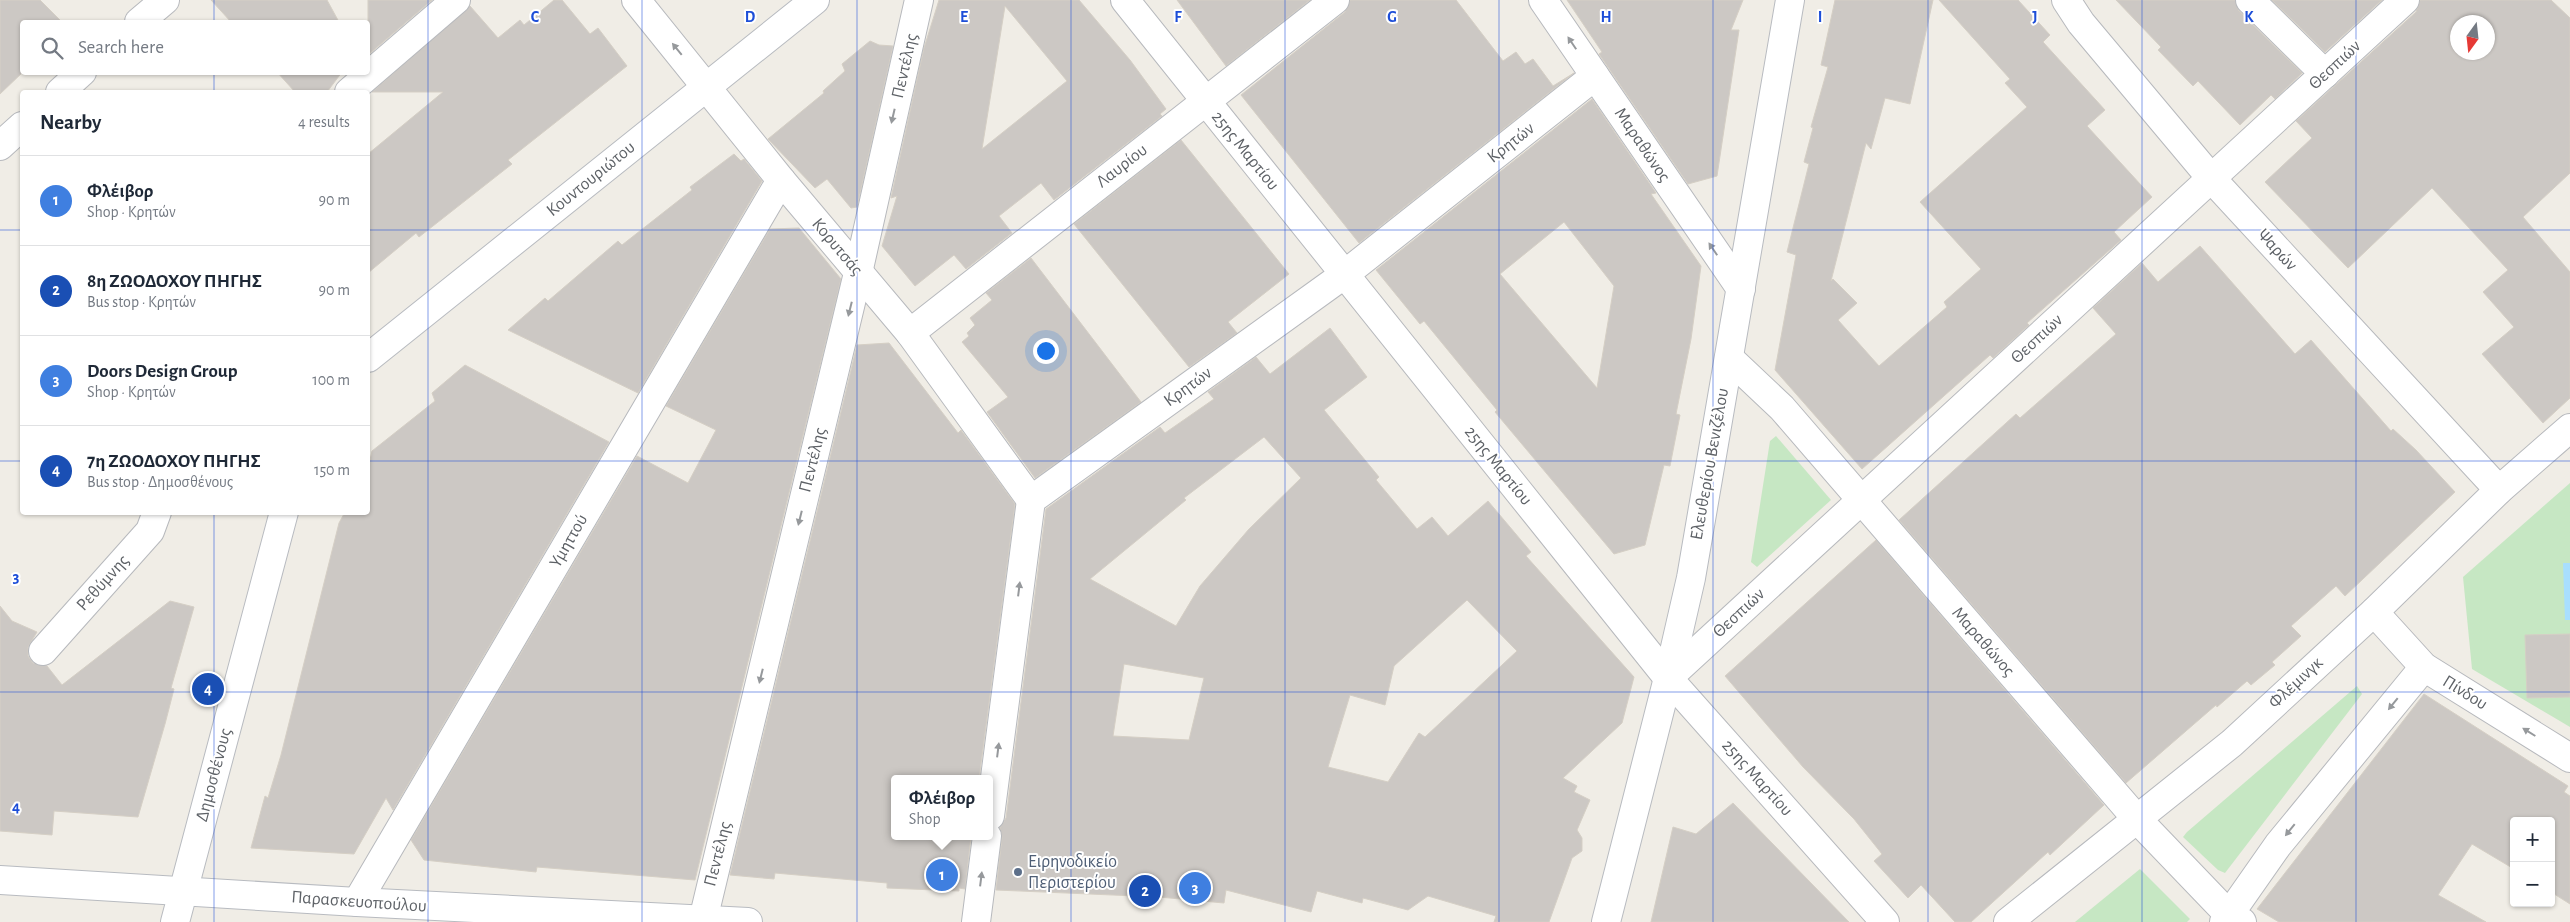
<!DOCTYPE html>
<html lang="en">
<head>
<meta charset="utf-8">
<style>
	:root { --surface:#fff; --page:#f2f2f3; --text:#1f2937; --muted:#747a83; --line:#e0e1e3; --accent:#e83534 }
	body { margin:0; font-family:"Alegreya Sans",sans-serif; background:var(--page); color:var(--text) }
	.controls { position:absolute; right:15px; bottom:15px; display:grid; overflow:hidden; border-radius:5px; box-shadow:0 1px 4px #0004 }
	.controls button { width:45px; height:45px; display:grid; place-items:center; padding:0; border:0; border-bottom:1px solid var(--line); background:var(--surface); color:var(--text); font:25px sans-serif }
	.compass { position:absolute; left:2450px; top:15px; width:45px; height:45px; border-radius:50%; background:var(--surface); box-shadow:0 1px 4px #0004; rotate:195deg }
	.you { position:absolute; left:1045px; top:350px; width:18px; height:18px; margin:-12px; border:4px solid #fff; border-radius:50%; background:#1a73e8; box-shadow:0 0 0 8px #1a73e833 }
	.badge { display:grid; place-items:center; width:32px; height:32px; border-radius:50%; background:var(--accent); color:#fff; font-size:16px; font-weight:700 }
	.pin { position:absolute; translate:-50% -50%; border:2px solid #fff; box-shadow:0 1px 5px #0006 }
	.popup { position:absolute; left:891px; top:775px; width:102px; height:65px; box-sizing:border-box; display:grid; place-content:center; border-radius:5px; background:var(--surface); filter:drop-shadow(0 1px 4px #0005); font-size:16px; white-space:nowrap; color:var(--muted) }
	.popup b { font-size:19px; color:var(--text) }
	.popup::after { content:''; position:absolute; left:50%; top:100%; margin-left:-10px; border:10px solid transparent; border-top-color:var(--surface) }
	.list { margin:0; padding:0; list-style:none }
	h2 { display:flex; justify-content:space-between; align-items:center; height:65px; margin:0; padding:0 20px; font-size:21px }
	h2 small { font-size:16px; font-weight:400; color:var(--muted) }
	.list li { display:grid; grid-template-columns:32px 1fr auto; gap:15px; align-items:center; box-sizing:border-box; height:90px; padding:0 20px; border-top:1px solid var(--line) }
	.list b { display:block; font-size:19px; white-space:nowrap }
	.list p { margin:0; font-size:16px; white-space:nowrap; color:var(--muted) }
	.list em { font-size:16px; font-style:normal; color:var(--muted) }
	.icon { flex:none; width:28px; height:28px; fill:none; stroke:currentColor; stroke-width:2; stroke-linecap:round; stroke-linejoin:round }
	.map { position:relative; flex:none; width:2570px; height:922px; overflow:hidden }
	.search { position:absolute; background:var(--surface); box-shadow:0 1px 4px #0004; left:20px; top:20px; width:350px; height:55px; display:flex; align-items:center; gap:12px; box-sizing:border-box; padding:0 18px; border-radius:5px; color:var(--muted); font-size:19px }
	.panel { position:absolute; background:var(--surface); box-shadow:0 1px 4px #0004; left:20px; top:90px; width:350px; height:425px; border-radius:5px }
	.map>svg:first-child { display:block }
</style>
</head>
<body>
<div class="map">
<svg width="2570" height="922" viewBox="0 0 2570 922">
	<rect width="100%" height="100%" fill="#f0ede6"/>
	<!-- green -->
	<g fill="#c6e7c3">
		<path d="M1776 436 1831 500 1757 567 1751 562 1770 441Z"/>
		<path d="M2570 483V727L2472 669 2463 577Z"/>
		<path d="M2357 686 2362 694 2225 873 2218 870 2183 837 2187 832Z"/>
		<path d="M2140 869 2190 919 2187 922H2075Z"/>
	</g>
	<!-- water -->
	<path fill="#a8dffe" d="M2563 563H2570V620H2565Z"/>
	<!-- building -->
	<g fill="#ccc8c4" stroke="#d5cfc5" fill-rule="evenodd">
		<path d="M0 0H40L62 22H22L23 72 0 94Z"/>
		<path d="M211 0H327L339 22H231Z"/>
		<path d="M368 0H432L368 55Z"/>
		<path d="M554 0H562L590 34 598 28 627 66 508 160 512 164 419 237 416 233 368 273V154L443 92H372L470 6 498 38 520 20 524 25Z"/>
		<path d="M939 0H1079L1130 60 1166 109 1160 114 1162 116 1054 200 1041 183 999 216 1012 233 966 269 954 255 915 286 882 246 897 196 891 198 924 48ZM1005 6 1067 81 982 149Z"/>
		<path d="M1177 0H1310L1226 66Z"/>
		<path d="M1350 0H1456L1503 61 1516 52 1525 64 1533 59 1553 86 1574 73 1359 243 1241 95 1345 12Z"/>
		<path d="M1567 0H1743L1731 30H1739L1717 176 1688 184 1599 54 1602 52Z"/>
		<path d="M1835 0H1933L1910 104 1885 98 1871 149 1866 143 1831 281 1833 279 1857 303 1838 320 1879 366 1947 307 1944 302 1981 269 1920 202 2027 107 2005 83 2010 79 1939 0H2018L2050 35 2043 42 2105 110 2087 126 2152 197 2114 232 2121 240 2027 323 2029 325 1993 358 1990 355 1862 469 1775 370 1796 255 1787 252 1809 164 1804 162 1813 128 1811 127 1828 67 1821 65Z"/>
		<path d="M2116 0H2235L2239 11 2302 73 2275 99 2271 95 2240 125 2198 81 2193 86 2158 50 2161 47Z"/>
		<path d="M2272 0H2382L2325 52Z"/>
		<path d="M2420 0H2551L2570 18V173L2523 217 2570 272V398L2543 423 2482 354 2514 327 2483 292 2508 270 2432 188 2348 268 2265 182 2312 138 2296 121 2416 12ZM2458 22H2488V52H2458Z"/>
		<path d="M870 41 879 45 893 46 857 207 851 208 827 179 815 188 768 139 824 93 823 91 845 71 842 64Z"/>
		<path d="M277 72H342L327 92H295Z"/>
		<path d="M1592 99 1656 193 1651 194 1701 266 1691 339 1676 414 1680 415 1670 466 1664 465 1645 545 1614 554 1495 412 1497 410 1424 321 1420 324 1376 270ZM1564 222 1614 286 1597 388 1500 274Z"/>
		<path d="M1181 140 1289 274 1228 322 1237 333 1189 367 1074 224Z"/>
		<path d="M734 154 741 161 744 159 762 181 638 393 508 330 545 298 548 301 618 241 622 245 692 190 690 187Z"/>
		<path d="M799 228 841 279 695 880 537 867 536 872 424 860 411 840 637 456 688 483 716 430 666 406 770 229Z"/>
		<path d="M2200 246 2295 354 2311 340 2391 431 2393 429 2416 450 2455 492 2345 596 2336 586 2291 626 2301 636 2272 662 2275 665 2251 685 2247 681 2217 707 2216 705 2126 783 1899 520 2016 414 2020 418 2116 334 2093 308 2142 263 2158 282Z"/>
		<path d="M1031 258 1141 402 1035 478 987 412 1008 397 962 342 969 336 967 333 975 325 970 318 992 300 986 293Z"/>
		<path d="M1330 328 1367 377 1324 410 1379 477 1376 480 1417 529 1432 517 1448 536 1488 501 1531 552 1526 556 1634 677 1622 723 1563 778 1577 786 1574 792 1590 800 1577 830 1582 838V851L1572 858 1549 922H1494L1496 916 1428 896 1408 910 1363 898 1362 903 1317 891 1311 912 1226 890 1224 903 1159 897 996 890 1002 838 1000 828 1006 818 1046 509 1160 427 1165 433 1214 399 1208 392 1256 357 1270 374ZM1264 437 1301 478 1249 529 1200 586 1176 626 1090 579 1186 500 1184 498ZM1467 600 1517 651 1425 737 1419 733 1388 782 1328 767 1350 695 1385 705 1394 666ZM1124 664 1204 678 1189 740 1113 736Z"/>
		<path d="M889 343 958 433 961 430 1015 504 979 779H894V836H971L965 889 959 888V891L887 888V883L775 873 774 879 730 875 857 345Z"/>
		<path d="M465 365 609 442 393 810 386 798 354 854 251 848 265 796 268 798 281 755 339 523 345 512H368V469L372 451 435 401 432 393Z"/>
		<path d="M1876 540 2104 805 2050 855 2048 852 1971 922H1955L1921 885 1908 898 1874 861 1882 854 1854 819 1803 767 1725 676Z"/>
		<path d="M170 601 194 607 171 688 174 689 165 724 138 817 54 811 52 835 0 831V606L12 621 37 632 28 647V656L33 663 47 666 62 685Z"/>
		<path d="M2570 634V697L2527 698 2525 635Z"/>
		<path d="M2424 694 2568 786 2564 792 2570 796V904L2551 892V821H2514V869L2472 844 2438 895 2486 922H2279L2257 909Z"/>
		<path d="M1733 803 1849 922H1651L1673 827 1696 834Z"/>
	</g>
	<g fill="none" stroke-linecap="round" stroke-linejoin="round">
		<!-- street casing -->
		<g stroke="#b7b9bd" stroke-width="30">
			<g id="street">
				<path d="M636 0 781 180 910 333 1031 500"/>
				<path d="M1125 0 1668 678 1885 922"/>
				<path d="M1543 0 1741 289"/>
				<path d="M2066 0 2081 23 2211 178 2499 490"/>
				<path d="M2250 0 2325 74"/>
				<path d="M139 22 165 0"/>
				<path d="M60 92 82 72"/>
				<path d="M349 92 456 0"/>
				<path d="M0 146 22 126"/>
				<path d="M910 333 1335 0"/>
				<path d="M1729 358 1782 408 2136 818 2229 915 2242 922"/>
				<path d="M2374 612 2424 667 2570 758"/>
				<path d="M43 651 150 531 157 512"/>
				<path d="M1668 678 2405 0"/>
				<path d="M990 816 1031 500 1345 274 1595 76"/>
				<path d="M357 902 781 180"/>
				<path d="M703 920 858 273 919 0"/>
				<path d="M976 922 987 836"/>
				<path d="M2008 922 2232 743 2374 612 2499 490 2570 428"/>
				<path d="M2224 922 2278 845 2424 667"/>
			</g>
		</g>
		<!-- secondary casing -->
		<g stroke="#b8bbc0" stroke-width="30">
			<g id="secondary">
				<path d="M368 358 815 0"/>
				<path d="M0 880 357 902 748 922"/>
				<path d="M175 922 284 512"/>
				<path d="M1606 922 1668 678 1691 578 1790 0"/>
			</g>
		</g>
		<!-- street -->
		<use href="#street" stroke="#fff" stroke-width="28"/>
		<!-- secondary -->
		<use href="#secondary" stroke="#fff" stroke-width="28"/>
	</g>
	<!-- one-way arrows -->
	<defs><path id="oneway-solid" d="M-6-.8H1V-3.2L6.5 0L1 3.2V.8H-6Z" transform="scale(1.25)"/></defs>
	<g fill="#96999c">
		<use href="#oneway-solid" transform="translate(1572 43) rotate(-124)"/>
		<use href="#oneway-solid" transform="translate(677 49) rotate(-129)"/>
		<use href="#oneway-solid" transform="translate(893 116) rotate(103)"/>
		<use href="#oneway-solid" transform="translate(1713 249) rotate(-124)"/>
		<use href="#oneway-solid" transform="translate(850 309) rotate(104)"/>
		<use href="#oneway-solid" transform="translate(800 518) rotate(104)"/>
		<use href="#oneway-solid" transform="translate(1019 589) rotate(-83)"/>
		<use href="#oneway-solid" transform="translate(761 676) rotate(104)"/>
		<use href="#oneway-solid" transform="translate(2393 704) rotate(129)"/>
		<use href="#oneway-solid" transform="translate(2529 732) rotate(-148)"/>
		<use href="#oneway-solid" transform="translate(998 750) rotate(-83)"/>
		<use href="#oneway-solid" transform="translate(2290 830) rotate(129)"/>
		<use href="#oneway-solid" transform="translate(981 879) rotate(-83)"/>
	</g>
	<!-- grid -->
	<path fill="none" stroke="#1d4ed8" stroke-width="1" stroke-opacity="0.55" d="M214 0V22M428 0V922M642 0V922M857 0V922M1071 0V922M1285 0V922M1499 0V922M1713 0V922M1928 0V922M2142 0V922M2356 0V922M214 72V92M0 230H22M368 230H2570M0 461H22M368 461H2570M214 512V922M0 692H2570"/>
	<!-- markers -->
	<circle fill="#5c6f8a" stroke="#fff" stroke-width="2" cx="1018" cy="872" r="5"/>
	<g text-anchor="middle" dominant-baseline="central" stroke-width="4" stroke-linejoin="round" paint-order="stroke">
		<!-- street labels -->
		<g font-size="18" fill="#5e6267" stroke="#fff">
			<text transform="translate(2335 65) rotate(-43)">Θεσπιών</text>
			<text transform="translate(905 66) rotate(-77)">Πεντέλης</text>
			<text transform="translate(1511 143) rotate(-38)">Κρητών</text>
			<text transform="translate(1642 145) rotate(56)">Μαραθώνος</text>
			<text transform="translate(1245 151) rotate(51)">25ης Μαρτίου</text>
			<text transform="translate(1122 166) rotate(-38)">Λαυρίου</text>
			<text transform="translate(591 179) rotate(-39)">Κουντουριώτου</text>
			<text transform="translate(837 247) rotate(50)">Κορυτσάς</text>
			<text transform="translate(2277 250) rotate(47)">Ψαρών</text>
			<text transform="translate(2037 339) rotate(-43)">Θεσπιών</text>
			<text transform="translate(1188 387) rotate(-36)">Κρητών</text>
			<text transform="translate(813 460) rotate(-76)">Πεντέλης</text>
			<text transform="translate(1710 464) rotate(-80)">Ελευθερίου Βενιζέλου</text>
			<text transform="translate(1498 466) rotate(51)">25ης Μαρτίου</text>
			<text transform="translate(569 541) rotate(-60)">Υμηττού</text>
			<text transform="translate(103 583) rotate(-48)">Ρεθύμνης</text>
			<text transform="translate(1739 613) rotate(-43)">Θεσπιών</text>
			<text transform="translate(1983 642) rotate(49)">Μαραθώνος</text>
			<text transform="translate(2296 683) rotate(-43)">Φλέμινγκ</text>
			<text transform="translate(2465 693) rotate(32)">Πίνδου</text>
			<text transform="translate(214 775) rotate(-75)">Δημοσθένους</text>
			<text transform="translate(1757 778) rotate(48)">25ης Μαρτίου</text>
			<text transform="translate(718 854) rotate(-76)">Πεντέλης</text>
			<text transform="translate(359 902) rotate(4)">Παρασκευοπούλου</text>
		</g>
		<!-- service labels -->
		<g font-size="18" fill="#4e5e75" stroke="#fff" text-anchor="start">
			<text x="1028" y="862">Ειρηνοδικείο<tspan x="1028" dy="21">Περιστερίου</tspan></text>
		</g>
	</g>
	<g font-size="16" text-anchor="middle" font-weight="bold" fill="#1d4ed8" stroke="#fff" stroke-width="4" stroke-linejoin="round" paint-order="stroke">
		<text x="535" y="22">C</text>
		<text x="750" y="22">D</text>
		<text x="964" y="22">E</text>
		<text x="1178" y="22">F</text>
		<text x="1392" y="22">G</text>
		<text x="1606" y="22">H</text>
		<text x="1820" y="22">I</text>
		<text x="2035" y="22">J</text>
		<text x="2249" y="22">K</text>
		<text x="16" y="582">3</text>
		<text x="16" y="812">4</text>
	</g>
</svg>
<div class="controls">
<button>+</button>
<button>−</button>
</div>
<svg class="compass" viewBox="-18 -18 36 36"><path d="M0-13l5 13h-10z" fill="#e53935"/><path d="M0 13l5-13h-10z" fill="#747a83"/></svg>
<div class="you"></div>
<div class="pin badge" style="left:942px;top:875px;background:#3f7fe0">1</div>
<div class="popup"><b>Φλέιβορ</b>Shop</div>
<div class="pin badge" style="left:1145px;top:891px;background:#1a4fb4">2</div>
<div class="pin badge" style="left:1195px;top:888px;background:#3f7fe0">3</div>
<div class="pin badge" style="left:208px;top:689px;background:#1a4fb4">4</div>
<div class="search"><svg class="icon" aria-label="search" viewBox="0 0 24 24"><circle cx="10" cy="10" r="6"/><path d="M15 15l6 6"/></svg>Search here</div>
<section class="panel">
<h2>Nearby<small>4 results</small></h2>
<ul class="list">
<li><span class="badge" style="background:#3f7fe0">1</span><div><b>Φλέιβορ</b><p>Shop · Κρητών</p></div><em>90 m</em></li>
<li><span class="badge" style="background:#1a4fb4">2</span><div><b>8η ΖΩΟΔΟΧΟΥ ΠΗΓΗΣ</b><p>Bus stop · Κρητών</p></div><em>90 m</em></li>
<li><span class="badge" style="background:#3f7fe0">3</span><div><b>Doors Design Group</b><p>Shop · Κρητών</p></div><em>100 m</em></li>
<li><span class="badge" style="background:#1a4fb4">4</span><div><b>7η ΖΩΟΔΟΧΟΥ ΠΗΓΗΣ</b><p>Bus stop · Δημοσθένους</p></div><em>150 m</em></li>
</ul>
</section>
</div>
</body>
</html>
